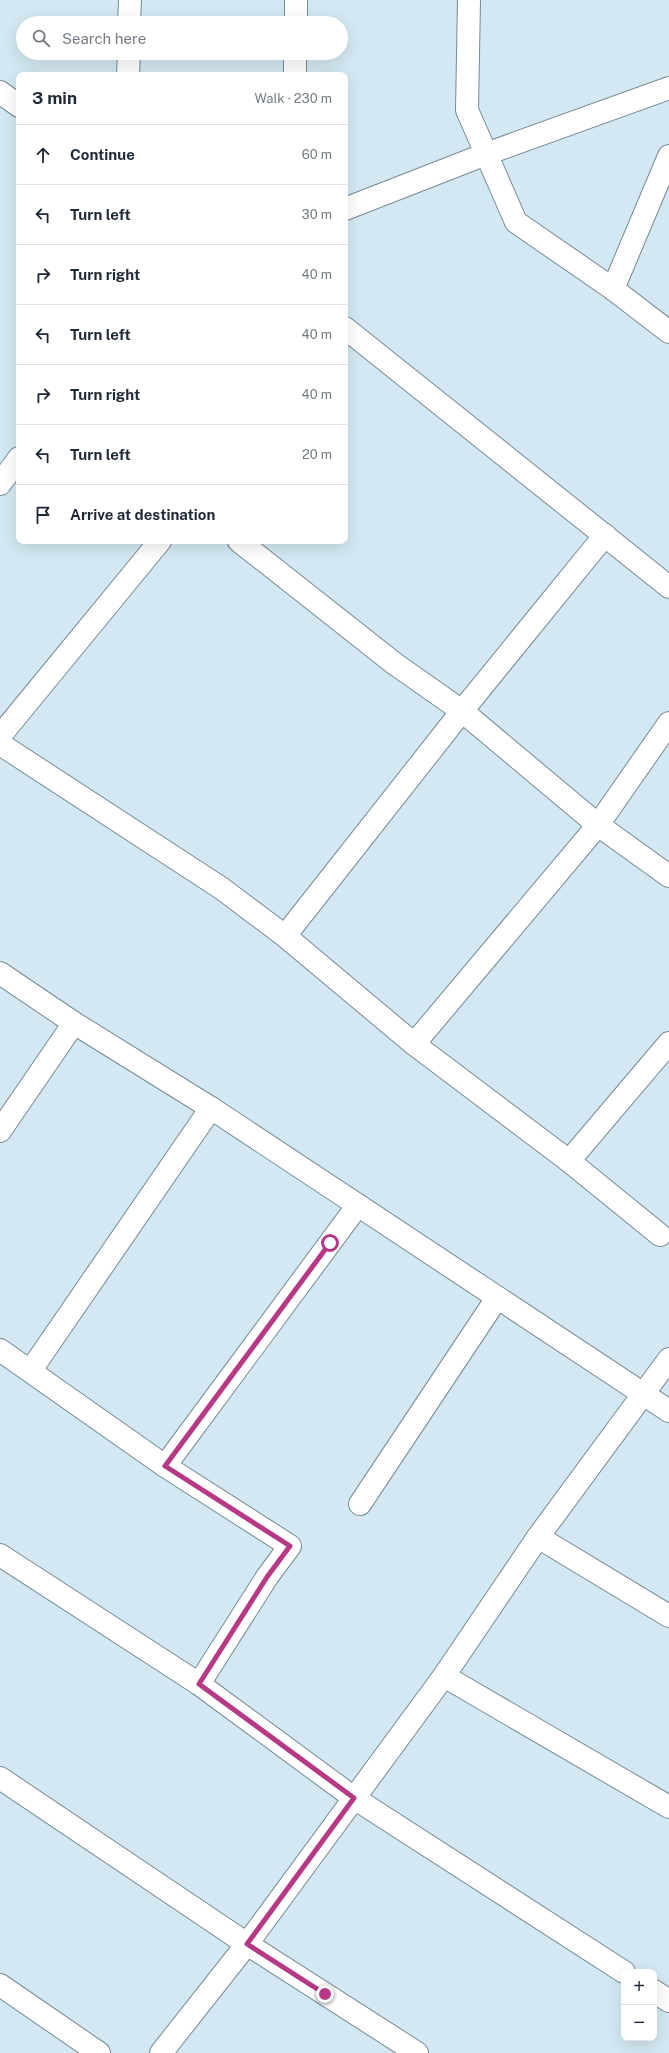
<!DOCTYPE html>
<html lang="en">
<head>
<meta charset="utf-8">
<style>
	:root { --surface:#fff; --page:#f2f2f3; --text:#1f2937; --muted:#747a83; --line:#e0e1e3 }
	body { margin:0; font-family:"Public Sans",sans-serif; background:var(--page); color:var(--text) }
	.controls { position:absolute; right:12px; bottom:12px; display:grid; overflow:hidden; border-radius:8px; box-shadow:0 4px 16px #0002 }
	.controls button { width:36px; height:36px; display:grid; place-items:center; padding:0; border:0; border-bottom:1px solid var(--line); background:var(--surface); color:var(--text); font:20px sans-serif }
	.stop { position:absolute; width:12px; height:12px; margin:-9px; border:3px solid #b73986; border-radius:50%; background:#fff }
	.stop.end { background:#b73986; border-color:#fff; box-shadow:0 1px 4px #0008 }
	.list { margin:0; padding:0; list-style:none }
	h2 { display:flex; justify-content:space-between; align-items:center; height:52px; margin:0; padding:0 16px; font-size:17px }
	h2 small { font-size:13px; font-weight:400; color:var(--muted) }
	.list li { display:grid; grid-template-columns:26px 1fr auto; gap:12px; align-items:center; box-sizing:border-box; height:60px; padding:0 16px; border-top:1px solid var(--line) }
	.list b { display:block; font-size:15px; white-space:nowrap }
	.list em { font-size:13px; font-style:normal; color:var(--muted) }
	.icon { flex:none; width:22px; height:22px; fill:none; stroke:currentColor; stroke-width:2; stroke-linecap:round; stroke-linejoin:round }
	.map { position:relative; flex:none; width:669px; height:2053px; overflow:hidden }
	.search { position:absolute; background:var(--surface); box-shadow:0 4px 16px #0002; left:16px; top:16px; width:332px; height:44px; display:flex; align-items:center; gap:10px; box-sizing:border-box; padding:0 14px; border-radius:22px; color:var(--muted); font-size:15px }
	.panel { position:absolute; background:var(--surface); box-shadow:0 4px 16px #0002; left:16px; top:72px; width:332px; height:472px; border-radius:8px }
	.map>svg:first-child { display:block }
</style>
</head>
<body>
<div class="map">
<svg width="669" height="2053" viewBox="0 0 669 2053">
	<rect width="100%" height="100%" fill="#d3e8f2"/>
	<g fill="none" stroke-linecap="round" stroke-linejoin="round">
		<!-- minor casing -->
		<g stroke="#768a93" stroke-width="24">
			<g id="minor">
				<path d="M469 0 467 110 516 222 613 289 669 332"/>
				<path d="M129 23 130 0"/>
				<path d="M296 23V0"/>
				<path d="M128 75 129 53"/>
				<path d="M295 75V53"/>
				<path d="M0 92 19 106"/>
				<path d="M345 209 486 154 669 88"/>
				<path d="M613 289 669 156"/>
				<path d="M345 328 669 587"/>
				<path d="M0 484 19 458"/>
				<path d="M239 541 395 664 462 711 598 825 669 876"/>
				<path d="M0 736 160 541"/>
				<path d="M0 744 221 888 285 936 414 1044 569 1161 660 1235"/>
				<path d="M285 936 462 711 605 535"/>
				<path d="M0 973 74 1023 211 1108 669 1411"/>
				<path d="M414 1044 598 825 669 723"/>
				<path d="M0 1131 74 1023"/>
				<path d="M569 1161 669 1043"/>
				<path d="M0 1350 165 1466 358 1205"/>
				<path d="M31 1370 211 1108"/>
				<path d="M165 1466 290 1546 267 1577 199 1684"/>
				<path d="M360 1504 497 1298"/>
				<path d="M538 1537 669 1616"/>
				<path d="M0 1555 199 1684 354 1798 624 1972"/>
				<path d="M444 1676 669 1807"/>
				<path d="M0 1778 247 1944 417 2053"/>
				<path d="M0 1985 99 2053"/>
				<path d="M654 1991 669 2001"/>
				<path d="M161 2053 247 1944 444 1676 538 1537 669 1359"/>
			</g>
		</g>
		<!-- minor -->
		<use href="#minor" stroke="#fff" stroke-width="22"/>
	</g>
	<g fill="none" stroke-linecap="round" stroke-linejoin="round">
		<!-- route -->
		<path stroke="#b73986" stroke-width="5" d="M325 1994 247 1944 354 1798 199 1684 267 1577 290 1546 165 1466 330 1243"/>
	</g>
</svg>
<div class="controls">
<button>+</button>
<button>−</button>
</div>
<div class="stop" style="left:330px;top:1243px"></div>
<div class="stop end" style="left:325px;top:1994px"></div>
<div class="search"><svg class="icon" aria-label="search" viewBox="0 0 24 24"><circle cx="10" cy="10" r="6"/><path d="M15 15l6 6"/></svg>Search here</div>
<section class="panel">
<h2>3 min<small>Walk · 230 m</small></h2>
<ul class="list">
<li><svg class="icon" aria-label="ahead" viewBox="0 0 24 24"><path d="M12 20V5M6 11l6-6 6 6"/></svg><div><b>Continue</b></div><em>60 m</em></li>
<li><svg class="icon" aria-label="left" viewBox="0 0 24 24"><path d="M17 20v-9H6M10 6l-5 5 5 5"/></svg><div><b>Turn left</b></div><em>30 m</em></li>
<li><svg class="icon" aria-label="right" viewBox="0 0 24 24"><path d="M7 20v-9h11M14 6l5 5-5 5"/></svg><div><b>Turn right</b></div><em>40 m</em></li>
<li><svg class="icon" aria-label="left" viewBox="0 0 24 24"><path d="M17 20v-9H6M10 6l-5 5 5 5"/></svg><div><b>Turn left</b></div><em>40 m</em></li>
<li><svg class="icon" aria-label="right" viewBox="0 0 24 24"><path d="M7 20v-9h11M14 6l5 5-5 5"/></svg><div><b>Turn right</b></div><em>40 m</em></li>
<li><svg class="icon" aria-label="left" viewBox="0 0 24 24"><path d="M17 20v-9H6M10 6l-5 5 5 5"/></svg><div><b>Turn left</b></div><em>20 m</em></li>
<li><svg class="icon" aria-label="arrive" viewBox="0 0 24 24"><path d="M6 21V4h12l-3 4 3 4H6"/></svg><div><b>Arrive at destination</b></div></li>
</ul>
</section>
</div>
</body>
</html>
